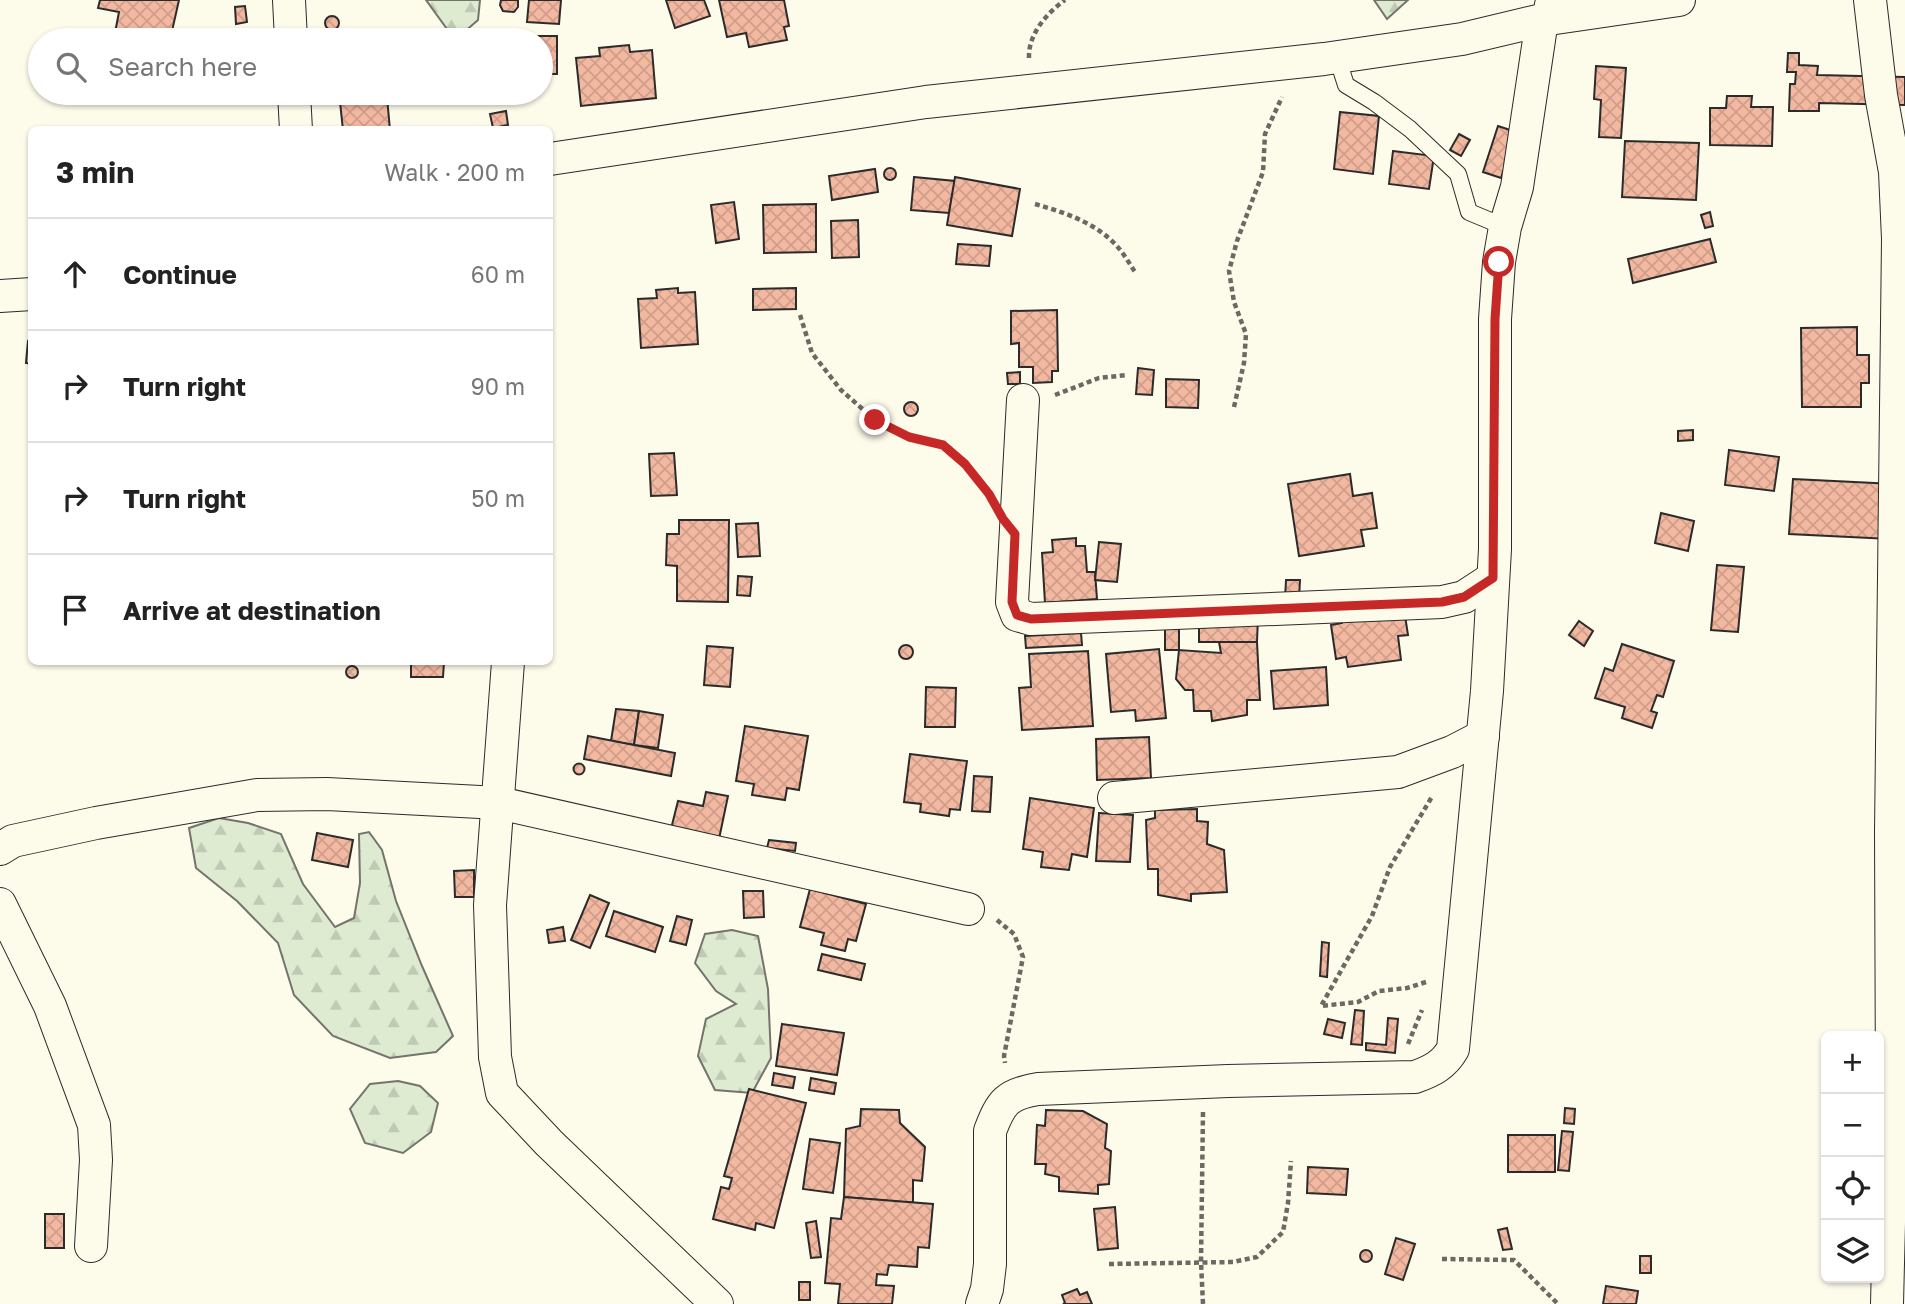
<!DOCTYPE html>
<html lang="en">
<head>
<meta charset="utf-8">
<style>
	:root { --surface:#fff; --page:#f6f6f6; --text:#222; --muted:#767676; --line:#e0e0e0 }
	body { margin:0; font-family:"Golos Text",sans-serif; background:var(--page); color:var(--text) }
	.controls { position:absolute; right:21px; bottom:21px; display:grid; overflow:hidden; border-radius:10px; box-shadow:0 2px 5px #0004 }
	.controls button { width:63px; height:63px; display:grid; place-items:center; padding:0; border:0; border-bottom:2px solid var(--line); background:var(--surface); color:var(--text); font:35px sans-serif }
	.stop { position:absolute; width:21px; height:21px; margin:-16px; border:5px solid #c62828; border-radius:50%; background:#fff }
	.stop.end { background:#c62828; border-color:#fff; box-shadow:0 2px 7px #0008 }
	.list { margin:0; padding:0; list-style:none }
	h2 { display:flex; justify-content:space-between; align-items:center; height:91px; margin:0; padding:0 28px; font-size:30px }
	h2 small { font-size:23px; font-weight:400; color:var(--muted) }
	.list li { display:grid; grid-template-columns:46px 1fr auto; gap:21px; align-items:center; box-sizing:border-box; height:112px; padding:0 28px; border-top:2px solid var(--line) }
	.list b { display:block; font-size:26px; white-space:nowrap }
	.list em { font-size:23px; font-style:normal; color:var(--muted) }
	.icon { flex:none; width:38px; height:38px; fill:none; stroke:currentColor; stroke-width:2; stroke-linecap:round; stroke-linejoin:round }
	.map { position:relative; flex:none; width:1905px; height:1304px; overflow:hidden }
	.search { position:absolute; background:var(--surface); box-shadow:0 2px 5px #0004; left:28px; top:28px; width:525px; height:77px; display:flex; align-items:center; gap:18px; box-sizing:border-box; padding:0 24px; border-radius:38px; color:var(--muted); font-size:26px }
	.panel { position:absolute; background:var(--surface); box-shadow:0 2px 5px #0004; left:28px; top:126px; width:525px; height:539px; border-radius:10px }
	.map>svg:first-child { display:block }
</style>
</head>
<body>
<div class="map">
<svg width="1905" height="1304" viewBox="0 0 1905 1304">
	<defs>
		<pattern id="forest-firs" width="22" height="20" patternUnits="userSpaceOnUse" patternTransform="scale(1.75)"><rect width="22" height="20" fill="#deebd1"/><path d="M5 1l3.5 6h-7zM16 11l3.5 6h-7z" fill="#bfcab4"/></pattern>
		<pattern id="building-cross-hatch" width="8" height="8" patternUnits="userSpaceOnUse" patternTransform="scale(1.75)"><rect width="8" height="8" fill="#f2b8a0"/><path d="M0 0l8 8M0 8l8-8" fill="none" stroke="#d09e8a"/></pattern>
	</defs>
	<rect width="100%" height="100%" fill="#fdfbea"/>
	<!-- forest -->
	<g fill="url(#forest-firs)" stroke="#74746e" stroke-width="2">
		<path d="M426 0H480L478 20 455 40Z"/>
		<path d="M1374 0H1408L1387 19Z"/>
		<path d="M219 818 248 823 281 834 303 884 335 927 354 918 360 883 359 834 369 832 382 850 396 901 422 966 453 1036 436 1052 390 1058 333 1036 294 995 278 943 237 901 196 868 189 828Z"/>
		<path d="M732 930 758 936 768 989 771 1058 752 1093 715 1090 698 1056 706 1019 736 1004 716 991 695 963 705 934Z"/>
		<path d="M398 1081 420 1086 438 1103 431 1132 403 1153 365 1143 350 1109 370 1084Z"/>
	</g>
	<!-- building -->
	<g fill="url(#building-cross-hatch)" stroke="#2b2b2b" stroke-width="2">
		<path d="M100 0H179L170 40H125L114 38 119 12 98 8Z"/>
		<path d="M501 0H518V7L514 12 503 11 500 5Z"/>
		<path d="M529 0H561L559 24 527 22Z"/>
		<path d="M666 0H704L710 16 675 28Z"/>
		<path d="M719 0H784L789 26 784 27 787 40 749 47 746 33 727 37Z"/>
		<path d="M245 6 247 22 236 24 235 7Z"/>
		<circle cx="332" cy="23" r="7"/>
		<path d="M506 36H557V74H541V40H506Z"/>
		<path d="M629 45 630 52 652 50 656 98 581 106 576 58 600 56 599 48Z"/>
		<path d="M1788 53H1799V65L1818 66 1817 75 1905 77V105L1819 103V111H1789L1790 84H1795L1796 72H1787Z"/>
		<path d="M1596 66 1626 68 1621 138 1599 137 1601 100 1594 99Z"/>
		<path d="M1727 96H1752L1751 107H1773L1772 146 1710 145V108H1726Z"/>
		<path d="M387 97 390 130H343L340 102Z"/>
		<path d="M506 111 508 125 493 128 490 114Z"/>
		<path d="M1340 112 1379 116 1373 174 1334 169Z"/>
		<path d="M1498 126 1516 132 1501 178 1483 172Z"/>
		<path d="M1459 134 1470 140 1461 156 1450 150Z"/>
		<path d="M1625 141 1699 143 1696 200 1622 197Z"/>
		<path d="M1393 151 1434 156 1429 189 1389 184Z"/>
		<circle cx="890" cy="174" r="6"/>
		<path d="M875 169 878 192 832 200 829 176Z"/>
		<path d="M914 177 955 181 949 213 911 210Z"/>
		<path d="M955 177 1020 189 1012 236 947 225Z"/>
		<path d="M734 202 739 239 716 243 711 205Z"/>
		<path d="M816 204V252L764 253 763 205Z"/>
		<path d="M1710 212 1713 226 1705 228 1701 215Z"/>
		<path d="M858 220 859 257 832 258 831 221Z"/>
		<path d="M1710 239 1716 262 1633 283 1628 259Z"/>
		<path d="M958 244 991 246 989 266 956 264Z"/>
		<path d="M678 288V293L695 292 698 344 641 348 638 299 657 298 656 290Z"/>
		<path d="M796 288V309L753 310V289Z"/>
		<path d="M1057 310 1058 371H1052V382L1033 383V367H1019V343L1011 344V311Z"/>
		<path d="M1857 327V355H1869V383H1861V407H1802L1801 328Z"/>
		<path d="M28 341 32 342V364L26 363Z"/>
		<path d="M1138 368 1154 370 1152 395 1136 394Z"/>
		<path d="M1020 372V384H1008L1007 373Z"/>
		<path d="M1166 379 1199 380 1198 408 1166 407Z"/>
		<circle cx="911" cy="409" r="7"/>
		<path d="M1693 430V440L1678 441V431Z"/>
		<path d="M1729 450 1779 457 1774 491 1725 485Z"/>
		<path d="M674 453 677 495 651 496 649 454Z"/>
		<path d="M1350 474 1353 496 1372 493 1377 528 1361 530 1364 546 1299 556 1288 484Z"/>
		<path d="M1793 479 1894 484 1890 539 1789 534Z"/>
		<path d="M1661 513 1694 521 1688 551 1655 543Z"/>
		<path d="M679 520H729L728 602 677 601V566L666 565 667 534H679Z"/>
		<path d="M758 523 760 556 738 557 736 524Z"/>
		<path d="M1076 538V546H1085L1087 572H1095L1097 599 1045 603 1042 553 1053 552 1052 540Z"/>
		<path d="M1099 542 1121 544 1117 582 1095 580Z"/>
		<path d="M1717 565 1744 567 1738 632 1711 630Z"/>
		<path d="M738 576 752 577 750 596 737 595Z"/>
		<path d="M1286 580H1300L1299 599H1285Z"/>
		<path d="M1404 609 1408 635 1398 636 1401 660 1348 667 1346 657 1336 659 1331 625 1342 623V618Z"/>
		<path d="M1199 617H1258L1257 642H1199Z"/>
		<path d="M1579 621 1593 631 1584 646 1569 635Z"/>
		<rect x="1165" y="624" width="14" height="26"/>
		<path d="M1081 633 1082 645 1026 648 1025 636Z"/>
		<path d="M1219 642H1257L1260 700H1247V715L1212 721 1211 711H1194L1193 690H1185L1176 679 1179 650 1221 653Z"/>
		<path d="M1622 644 1674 661 1663 697 1657 695 1651 711 1657 713 1652 728 1622 718 1625 707 1595 698 1605 668 1613 671Z"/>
		<circle cx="906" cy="652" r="7"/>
		<path d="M707 646 733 648 730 687 704 685Z"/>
		<path d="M1159 649 1166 718 1136 721 1135 710 1111 712 1106 654Z"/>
		<path d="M1088 651 1093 726 1022 730 1019 688 1031 687 1029 654Z"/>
		<path d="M411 662H444L443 677H411Z"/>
		<circle cx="352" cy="672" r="6"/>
		<path d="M1326 667 1328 705 1274 709 1271 671Z"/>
		<path d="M926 687 956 688 955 727H925Z"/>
		<path d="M616 709 639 711 634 745 611 741Z"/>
		<path d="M639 711 663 715 658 748 634 745Z"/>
		<path d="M745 726 808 736 799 790 787 788 785 800 752 795 754 784 736 781Z"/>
		<path d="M588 736 675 753 671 776 584 759Z"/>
		<path d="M1149 737 1151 778 1097 780 1096 739Z"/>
		<path d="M910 754 967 761 960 810 950 809 949 816 920 812 921 804 904 802Z"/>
		<circle cx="579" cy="769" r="5.5"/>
		<path d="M974 776 992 777 990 812 972 811Z"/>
		<path d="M706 792 728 796 719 839 671 829 678 801 703 806Z"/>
		<path d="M1030 798 1094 808 1087 857 1072 854 1069 870 1041 867 1043 852 1023 849Z"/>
		<path d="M1197 809V821L1208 822 1207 844 1224 850 1227 892 1191 894V901L1158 895V869H1148L1146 820 1155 818V810Z"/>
		<path d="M1099 813 1133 815 1130 862 1096 861Z"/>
		<path d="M317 833 353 840 348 867 312 860Z"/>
		<path d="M769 840 796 843 795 851 767 848Z"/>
		<path d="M474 870V897H455L454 871Z"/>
		<path d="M810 889 866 904 856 941 848 939 845 951 821 945 824 933 800 927Z"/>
		<path d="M743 891H763L764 917 744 918Z"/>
		<path d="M590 895 609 903 590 948 571 940Z"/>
		<path d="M614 911 663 927 655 952 606 936Z"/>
		<path d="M677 916 692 920 686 945 670 941Z"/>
		<path d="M563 927 565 941 549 943 547 930Z"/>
		<path d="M1322 942 1329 943 1327 977 1320 976Z"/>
		<path d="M822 954 865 964 861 980 818 970Z"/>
		<path d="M1355 1010 1364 1011 1362 1045 1351 1044Z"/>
		<path d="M1388 1018 1398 1019 1395 1053 1366 1050V1043L1386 1045Z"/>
		<path d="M1328 1019 1345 1023 1342 1038 1324 1034Z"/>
		<path d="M782 1024 844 1033 837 1075 776 1066Z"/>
		<path d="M774 1073 795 1077 793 1088 772 1085Z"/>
		<path d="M811 1078 836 1083 834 1094 809 1090Z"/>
		<path d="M749 1089 806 1103 774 1228 756 1223 755 1230 713 1219 721 1187 729 1189 732 1178 724 1176Z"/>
		<path d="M1565 1108 1575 1109 1574 1124 1564 1123Z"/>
		<path d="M861 1109 899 1110 900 1123 925 1147 922 1181 913 1180V1203L844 1197 846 1129 860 1126Z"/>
		<path d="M1046 1110 1083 1111 1107 1124 1105 1148 1111 1151 1109 1184 1098 1185V1194L1059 1191V1177L1045 1174 1046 1164H1035L1037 1125 1045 1126Z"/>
		<path d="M1562 1131 1573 1132 1569 1171 1558 1170Z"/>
		<rect x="1508" y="1135" width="47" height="37"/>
		<path d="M810 1139 840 1143 833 1193 803 1189Z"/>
		<path d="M1308 1167 1348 1169 1346 1195 1307 1193Z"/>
		<path d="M844 1197 933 1204 929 1248 918 1247 917 1267 889 1265 887 1275 877 1274 876 1285 894 1286 892 1304H838L840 1284 825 1283 831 1218 841 1219Z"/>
		<path d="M1115 1207 1118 1248 1098 1250 1094 1209Z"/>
		<rect x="45" y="1214" width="19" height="34"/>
		<path d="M816 1221 821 1257 811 1258 806 1223Z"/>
		<path d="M1507 1228 1512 1249 1503 1250 1498 1230Z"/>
		<path d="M1396 1238 1415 1244 1403 1280 1385 1274Z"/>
		<circle cx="1366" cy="1256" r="6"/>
		<rect x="1640" y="1256" width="11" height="17"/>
		<rect x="799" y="1282" width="11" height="18"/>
		<path d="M1606 1286 1638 1291 1636 1304H1603Z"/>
		<path d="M1077 1289 1080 1295 1087 1292 1092 1304H1063L1065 1303 1062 1295Z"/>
	</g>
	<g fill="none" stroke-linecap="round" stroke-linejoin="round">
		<!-- service casing -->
		<g stroke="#2b2b2b" stroke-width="18">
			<path id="service" d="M1337 57 1346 85 1374 102 1410 129 1458 174 1469 212 1505 227"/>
		</g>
		<!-- minor casing -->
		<g stroke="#2b2b2b" stroke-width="34">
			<g id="minor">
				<path d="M289 0 291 40"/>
				<path d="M1870 0 1881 95 1895 172 1898 239 1891 831 1892 1101 1887 1304"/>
				<path d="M294 93 296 130"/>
				<path d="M550 159 926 102 1324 59 1462 39 1542 20 1679 0"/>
				<path d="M0 296 32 294"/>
				<path d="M1023 400 1012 602 1017 615 1031 619 1442 602 1464 597 1493 578"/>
				<path d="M508 662 490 905 495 1057 502 1093 549 1143 717 1304"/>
				<path d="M1114 798 1398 772 1452 752 1483 736"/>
				<path d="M0 849 13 841 96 823 257 795 327 794 499 803 968 909"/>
				<path d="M0 904 50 1006 94 1125 96 1160 91 1246"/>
				<path d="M982 1304 987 1289 990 1264V1131C1001 1102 1007 1094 1038 1089L1228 1081 1415 1077C1432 1071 1444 1065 1453 1049L1487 691 1495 549V319L1499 262 1505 227 1517 187 1542 20 1549 15 1552 0"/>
			</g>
		</g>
		<!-- path -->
		<g stroke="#6a6964" stroke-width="4.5" stroke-dasharray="5 3.5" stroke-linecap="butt">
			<path d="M1029 58C1028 34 1047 13 1065 0"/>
			<path d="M1035 204C1063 212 1094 222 1115 244 1123 252 1129 263 1135 272"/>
			<path d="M800 315 812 353 841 390 875 420 909 437 942 445 966 465 985 488"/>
			<path d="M1055 395 1099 378 1127 375"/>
			<path d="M1234 407 1244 363 1246 334 1234 302 1229 271 1237 241 1263 172 1265 134 1282 97"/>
			<path d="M997 920 1014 934 1023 957 1004 1056 1005 1063"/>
			<path d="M1426 982 1407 988 1379 991 1358 1002 1321 1006 1372 916 1390 867 1433 795"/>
			<path d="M1408 1044 1422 1010"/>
			<path d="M1203 1112 1201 1262 1203 1304"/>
			<path d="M1442 1259 1514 1260 1558 1304"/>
			<path d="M1109 1264 1233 1262 1257 1257 1283 1232 1288 1203 1291 1161"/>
		</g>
		<!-- service -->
		<use href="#service" stroke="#fdfbea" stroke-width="16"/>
		<!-- minor -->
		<use href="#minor" stroke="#fdfbea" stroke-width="32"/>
	</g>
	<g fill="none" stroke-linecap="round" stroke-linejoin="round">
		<!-- route -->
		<path stroke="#c62828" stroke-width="9" d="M875 420 909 437 943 445 965 464 989 494 1003 519 1015 534 1012 602 1017 615 1031 619 1442 602 1464 597 1493 578 1495 319 1499 262"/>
	</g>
</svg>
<div class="controls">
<button>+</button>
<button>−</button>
<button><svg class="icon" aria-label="locate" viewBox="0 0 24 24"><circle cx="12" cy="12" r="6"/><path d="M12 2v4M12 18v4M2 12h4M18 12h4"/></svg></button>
<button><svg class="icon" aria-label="layers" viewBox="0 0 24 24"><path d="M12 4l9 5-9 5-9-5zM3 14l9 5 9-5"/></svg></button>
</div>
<div class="stop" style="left:1499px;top:262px"></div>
<div class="stop end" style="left:875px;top:420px"></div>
<div class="search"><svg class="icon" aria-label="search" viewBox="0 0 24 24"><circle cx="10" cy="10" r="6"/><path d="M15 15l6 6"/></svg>Search here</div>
<section class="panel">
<h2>3 min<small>Walk · 200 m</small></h2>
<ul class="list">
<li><svg class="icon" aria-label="ahead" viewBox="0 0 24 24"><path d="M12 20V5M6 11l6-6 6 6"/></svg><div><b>Continue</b></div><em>60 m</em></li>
<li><svg class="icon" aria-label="right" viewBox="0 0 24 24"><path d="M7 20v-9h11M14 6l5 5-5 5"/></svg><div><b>Turn right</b></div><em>90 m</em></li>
<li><svg class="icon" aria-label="right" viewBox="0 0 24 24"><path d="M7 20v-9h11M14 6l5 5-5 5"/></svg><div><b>Turn right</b></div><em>50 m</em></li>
<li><svg class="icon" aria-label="arrive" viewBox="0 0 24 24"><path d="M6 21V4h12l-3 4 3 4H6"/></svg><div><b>Arrive at destination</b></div></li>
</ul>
</section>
</div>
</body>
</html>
